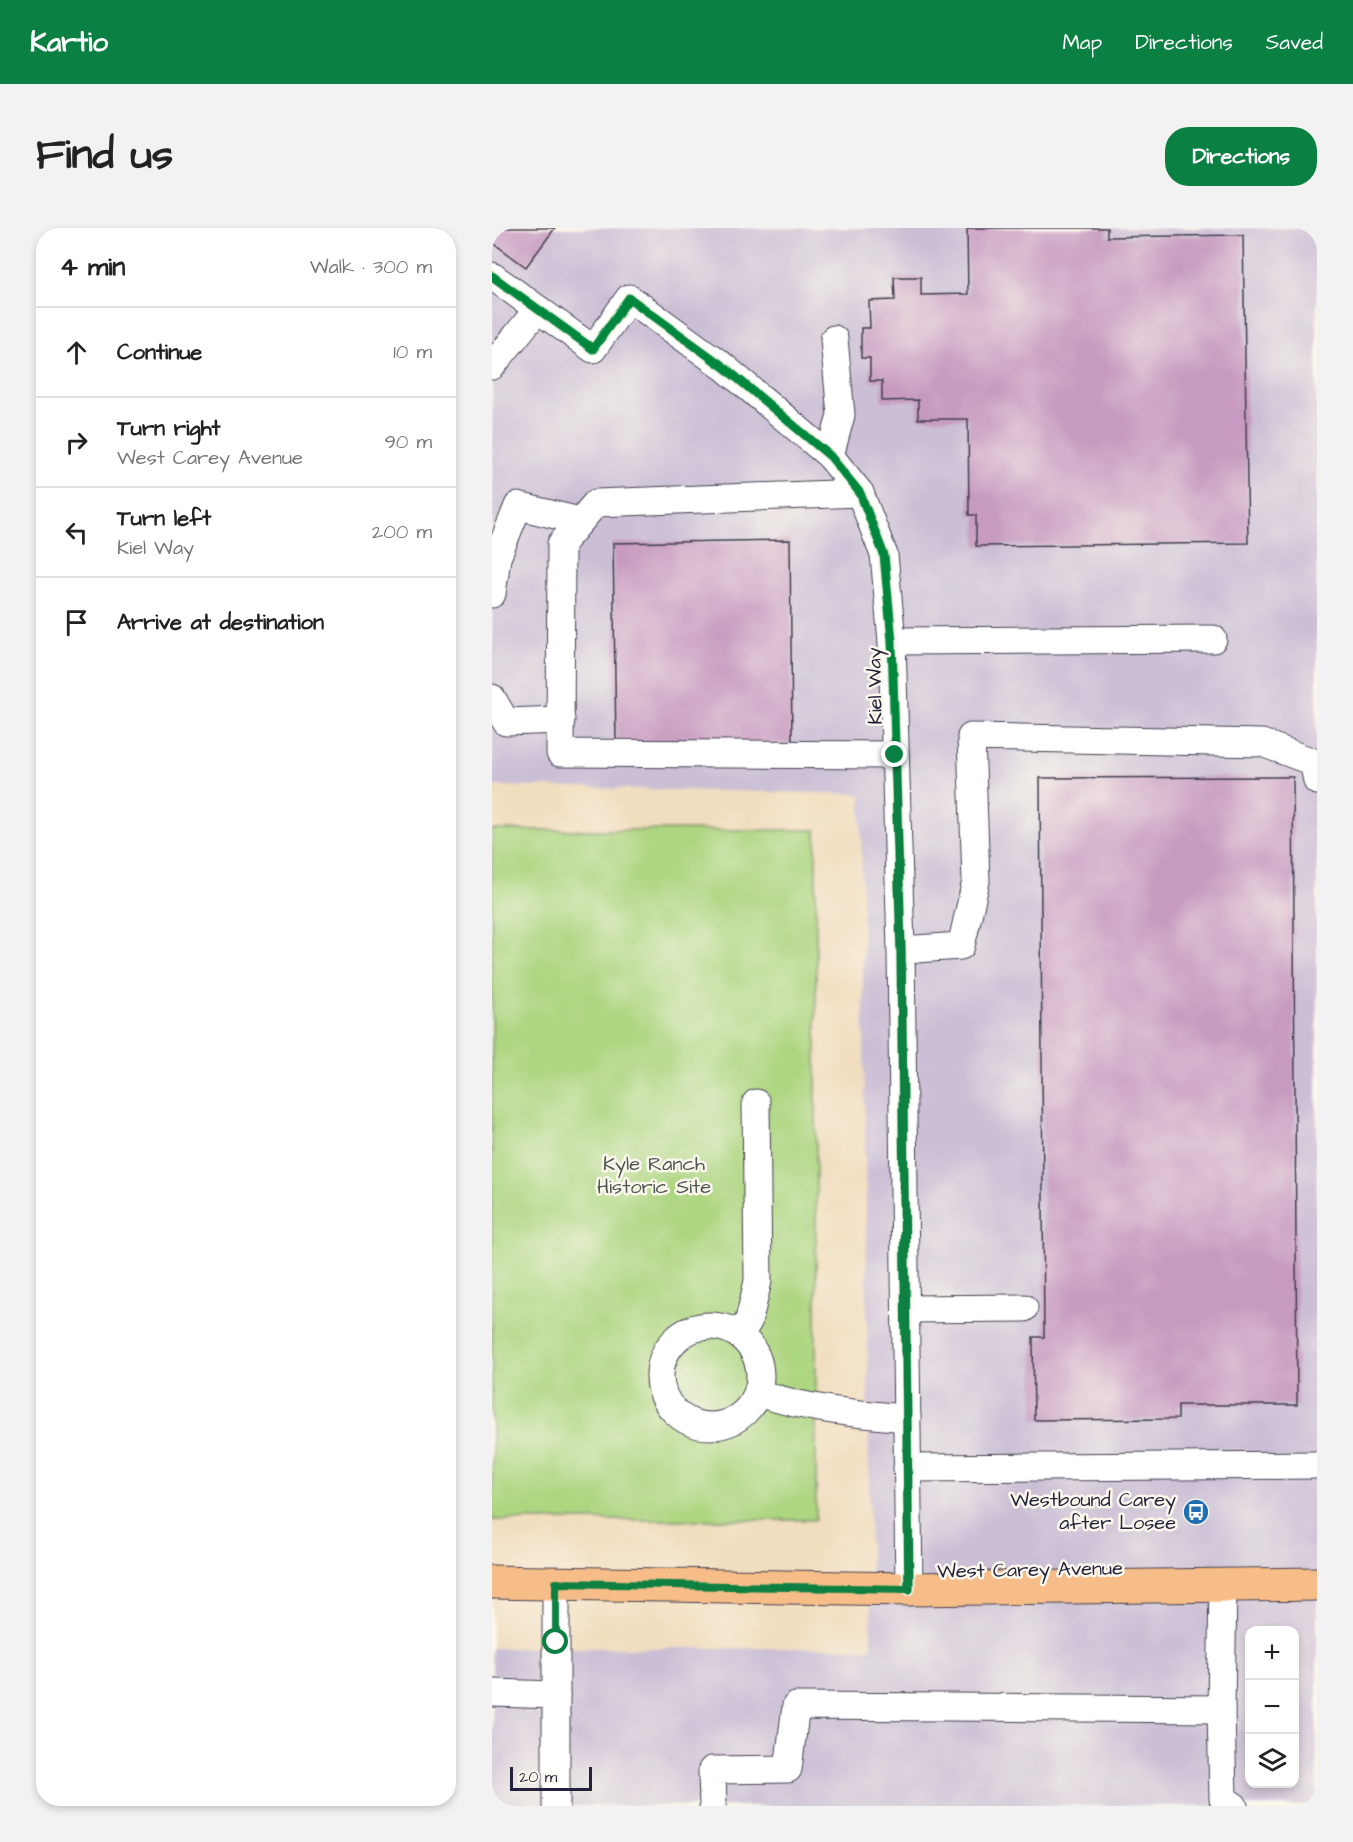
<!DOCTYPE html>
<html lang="en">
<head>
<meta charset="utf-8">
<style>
	:root { --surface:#fff; --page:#f2f2f2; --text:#222; --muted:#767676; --line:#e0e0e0; --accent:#0b8043 }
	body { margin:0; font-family:"Architects Daughter",sans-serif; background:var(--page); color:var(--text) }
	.controls { position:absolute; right:18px; bottom:18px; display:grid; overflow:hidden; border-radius:12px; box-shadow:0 3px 9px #0003 }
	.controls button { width:54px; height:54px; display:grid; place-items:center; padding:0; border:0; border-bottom:2px solid var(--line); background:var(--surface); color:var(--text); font:30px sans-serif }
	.scale { position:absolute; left:18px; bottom:15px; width:82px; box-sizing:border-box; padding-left:6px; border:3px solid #22223b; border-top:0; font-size:16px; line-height:21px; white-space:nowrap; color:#22223b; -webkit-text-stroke:4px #fbf7ec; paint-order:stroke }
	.stop { position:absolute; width:18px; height:18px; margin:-14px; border:4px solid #0b8043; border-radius:50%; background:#fff }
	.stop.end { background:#0b8043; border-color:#fff; box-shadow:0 2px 6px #0008 }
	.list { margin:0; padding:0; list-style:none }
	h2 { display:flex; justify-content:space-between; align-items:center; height:78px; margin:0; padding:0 24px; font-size:26px }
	h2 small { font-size:20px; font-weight:400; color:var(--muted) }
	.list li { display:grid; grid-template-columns:39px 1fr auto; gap:18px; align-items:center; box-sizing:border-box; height:90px; padding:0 24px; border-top:2px solid var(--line) }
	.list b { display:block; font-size:22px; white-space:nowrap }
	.list p { margin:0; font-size:20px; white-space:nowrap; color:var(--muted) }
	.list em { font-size:20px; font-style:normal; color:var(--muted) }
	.icon { flex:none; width:33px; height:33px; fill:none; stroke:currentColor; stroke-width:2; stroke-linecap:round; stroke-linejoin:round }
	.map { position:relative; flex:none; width:825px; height:1578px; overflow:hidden; border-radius:24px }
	header { display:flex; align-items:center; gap:36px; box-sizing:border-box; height:84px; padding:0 30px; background:var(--accent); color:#fff }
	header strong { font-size:28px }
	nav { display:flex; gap:33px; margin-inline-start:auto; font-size:21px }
	.intro { display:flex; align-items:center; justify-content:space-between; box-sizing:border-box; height:144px; padding:0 36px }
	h1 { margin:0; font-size:42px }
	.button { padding:15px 27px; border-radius:24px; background:var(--accent); color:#fff; font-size:21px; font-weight:700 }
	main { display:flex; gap:36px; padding:0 36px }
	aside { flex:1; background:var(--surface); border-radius:24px; box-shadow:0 3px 9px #0003 }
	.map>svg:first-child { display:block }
</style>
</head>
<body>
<header>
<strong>Kartio</strong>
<nav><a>Map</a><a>Directions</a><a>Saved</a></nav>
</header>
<div class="intro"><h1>Find us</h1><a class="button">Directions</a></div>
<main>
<aside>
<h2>4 min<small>Walk · 300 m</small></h2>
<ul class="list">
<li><svg class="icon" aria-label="ahead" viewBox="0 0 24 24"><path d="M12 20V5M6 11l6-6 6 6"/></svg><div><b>Continue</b></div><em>10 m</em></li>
<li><svg class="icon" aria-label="right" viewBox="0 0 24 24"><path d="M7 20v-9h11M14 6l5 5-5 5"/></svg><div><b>Turn right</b><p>West Carey Avenue</p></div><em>90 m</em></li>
<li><svg class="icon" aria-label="left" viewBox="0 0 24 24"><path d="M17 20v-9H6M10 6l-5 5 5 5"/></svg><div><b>Turn left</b><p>Kiel Way</p></div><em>200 m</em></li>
<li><svg class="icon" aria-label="arrive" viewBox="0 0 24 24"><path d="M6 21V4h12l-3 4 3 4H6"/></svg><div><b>Arrive at destination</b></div></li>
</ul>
</aside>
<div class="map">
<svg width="825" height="1578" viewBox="0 0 825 1578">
	<rect width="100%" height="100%" fill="#fbf7ec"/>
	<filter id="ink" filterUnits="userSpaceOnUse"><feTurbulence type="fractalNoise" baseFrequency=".0167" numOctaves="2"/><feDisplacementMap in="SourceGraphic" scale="12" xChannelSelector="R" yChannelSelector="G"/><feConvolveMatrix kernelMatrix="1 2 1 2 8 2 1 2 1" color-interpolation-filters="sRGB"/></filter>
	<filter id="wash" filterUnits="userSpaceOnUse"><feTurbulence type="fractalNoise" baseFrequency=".008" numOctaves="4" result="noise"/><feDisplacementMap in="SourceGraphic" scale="24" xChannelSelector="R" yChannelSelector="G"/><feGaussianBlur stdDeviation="1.35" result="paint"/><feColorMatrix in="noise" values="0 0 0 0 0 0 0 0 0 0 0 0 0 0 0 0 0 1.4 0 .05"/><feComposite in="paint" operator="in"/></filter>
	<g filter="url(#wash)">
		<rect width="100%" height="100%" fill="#f1debf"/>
		<!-- industrial -->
		<path fill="#cbbfd5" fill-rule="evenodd" d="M0 0H825V1578H0V1420H379L369 566 0 558ZM758 1402H802V1556H758Z"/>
		<!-- green -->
		<rect fill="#add681" stroke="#687c5e" stroke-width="1.5" x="0" y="602" width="324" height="690"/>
		<g id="blocks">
			<!-- building -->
			<g fill="#c79bc1">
				<path d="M0 0H63L34 39 0 14Z"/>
				<path d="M475 0H615V9L751 7 756 315 484 318V287H477L476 191H426V172L390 173V153H378V130H369V100H378L377 73 403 72 402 49H429V67L476 66Z"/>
				<path d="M298 312 300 515 124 517 121 315Z"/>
				<path d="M801 549 805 1177H686V1191L542 1192 541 1109H552L548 550Z"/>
			</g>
		</g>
	</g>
	<g filter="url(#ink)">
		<use href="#blocks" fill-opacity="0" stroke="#413e4f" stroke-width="1.5"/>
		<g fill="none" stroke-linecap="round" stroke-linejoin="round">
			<!-- minor casing -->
			<g stroke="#413e4f" stroke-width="29">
				<g id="minor">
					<path d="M0 48 101 121 137 70 232 139 338 228 368 265 392 327 400 413 409 722 417 1361"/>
					<path d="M0 138 46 81"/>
					<path d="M338 228 349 187 342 111"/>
					<path d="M368 265 104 275 69 316 68 525 403 527"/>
					<path d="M0 366 5 330 26 278 88 293"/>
					<path d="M400 413 721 411"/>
					<path d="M0 470 14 494 69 492"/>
					<path d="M409 722 469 718 484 653 479 509 770 515 821 534 825 553"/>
					<path d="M414 1081 532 1080"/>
					<circle cx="218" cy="1148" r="50"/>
					<path d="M248 1107 257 1092 266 1053 264 875"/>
					<path d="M266 1165C315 1181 363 1186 415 1190"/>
					<path d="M415 1240 825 1237"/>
					<path d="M0 1465 64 1467"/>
					<path d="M729 1481 731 1571 742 1578"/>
					<path d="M64 1578V1355"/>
					<path d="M221 1578 220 1542 296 1541 304 1478 729 1481 731 1357"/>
				</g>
			</g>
			<!-- major casing -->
			<g stroke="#413e4f" stroke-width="35">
				<path id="major" d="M0 1354 417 1361 825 1356"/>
			</g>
			<!-- minor -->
			<use href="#minor" stroke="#fff" stroke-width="27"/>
			<!-- major -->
			<use href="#major" stroke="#f7bd88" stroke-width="33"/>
			<!-- cycleway casing -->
			<g stroke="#fbf7ec" stroke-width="13">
				<path id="cycleway" d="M0 48 101 121 137 70 232 139 338 228 368 265 392 327 400 413 409 722 417 1361"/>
			</g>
			<!-- cycleway -->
			<use href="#cycleway" stroke="#00873e" stroke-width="9"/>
		</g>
	</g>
	<g fill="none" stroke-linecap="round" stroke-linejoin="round" filter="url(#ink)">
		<!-- route -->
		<path stroke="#0b8043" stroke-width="8" d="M64 1414V1355L417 1361 409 722 403 527"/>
	</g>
	<!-- icons -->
	<defs>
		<g id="bus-disc" transform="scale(1.35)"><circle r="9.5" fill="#1f6fb2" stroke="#fbf7ec"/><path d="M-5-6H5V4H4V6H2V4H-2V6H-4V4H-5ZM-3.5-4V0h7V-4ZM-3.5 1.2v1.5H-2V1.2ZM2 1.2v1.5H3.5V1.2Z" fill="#fff"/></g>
	</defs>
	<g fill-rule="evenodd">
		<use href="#bus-disc" x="704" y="1284"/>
	</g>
	<g text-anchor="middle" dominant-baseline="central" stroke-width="5" stroke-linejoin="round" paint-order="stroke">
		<!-- street labels -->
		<g font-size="20" fill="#22223b" stroke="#fbf7ec">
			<text transform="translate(383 458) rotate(-91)">Kiel Way</text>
			<text transform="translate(538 1342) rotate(-1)">West Carey Avenue</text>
		</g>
		<!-- park labels -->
		<g font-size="20" fill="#4c5850" stroke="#fbf7ec">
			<text x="162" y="936">Kyle Ranch<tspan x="162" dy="23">Historic Site</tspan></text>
		</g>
		<!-- poi labels -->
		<g font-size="20" fill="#22223b" stroke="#fbf7ec" text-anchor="end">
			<text x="684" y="1272">Westbound Carey<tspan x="684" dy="23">after Losee</tspan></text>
		</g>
	</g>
</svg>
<div class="controls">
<button>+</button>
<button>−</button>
<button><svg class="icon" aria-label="layers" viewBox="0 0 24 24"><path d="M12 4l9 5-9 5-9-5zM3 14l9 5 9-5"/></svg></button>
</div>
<div class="scale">20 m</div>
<div class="stop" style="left:64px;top:1414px"></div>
<div class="stop end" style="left:403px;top:527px"></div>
</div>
</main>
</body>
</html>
